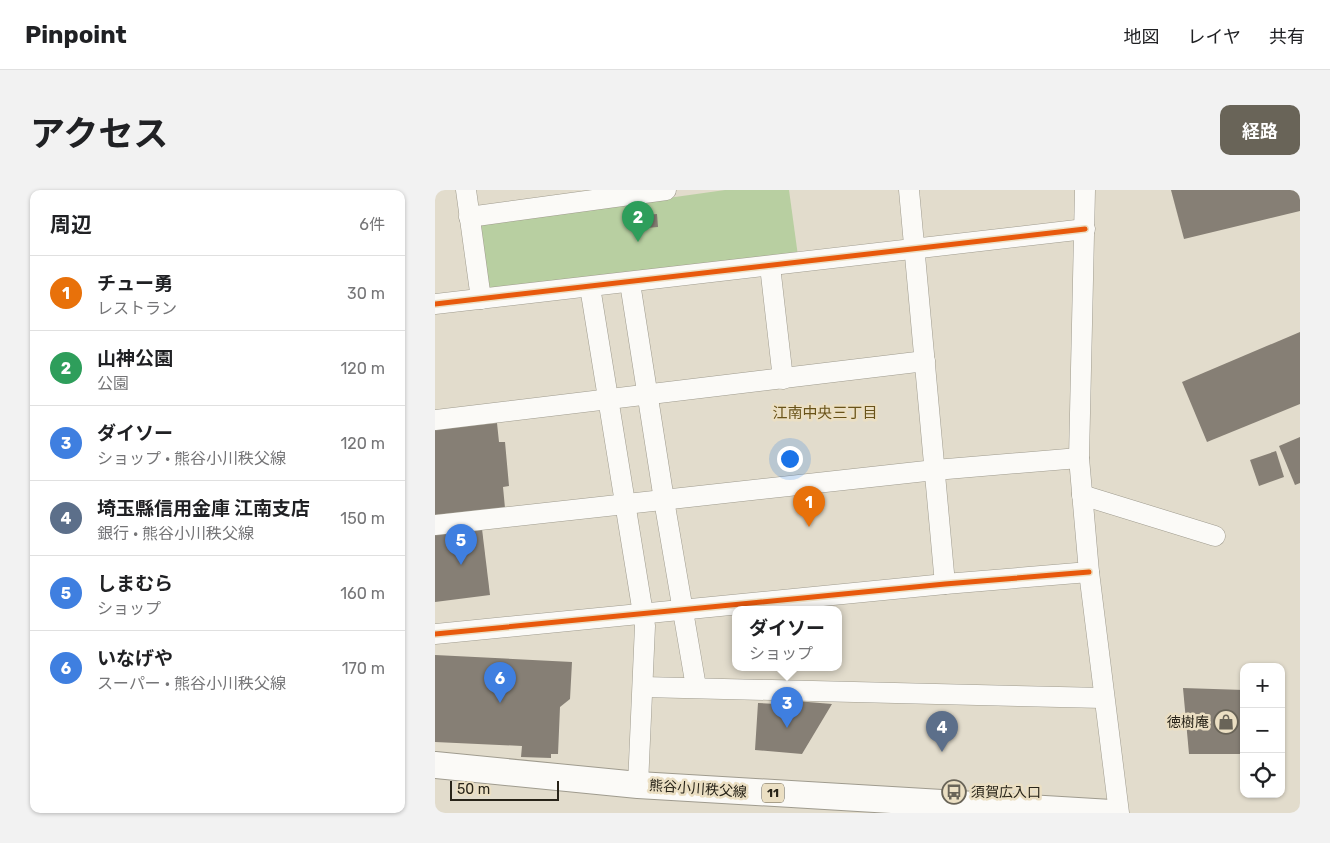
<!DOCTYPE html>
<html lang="ja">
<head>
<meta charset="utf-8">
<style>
	:root { --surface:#fff; --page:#f2f2f2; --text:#202124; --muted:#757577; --line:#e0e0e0; --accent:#696458 }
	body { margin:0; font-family:Rubik,"Noto Sans JP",sans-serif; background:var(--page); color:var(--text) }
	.controls { position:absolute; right:15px; bottom:15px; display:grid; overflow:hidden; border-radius:10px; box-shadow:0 1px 4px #0004 }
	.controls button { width:45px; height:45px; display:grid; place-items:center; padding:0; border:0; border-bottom:1px solid var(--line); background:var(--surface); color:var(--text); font:25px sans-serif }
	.scale { position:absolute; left:15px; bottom:12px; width:109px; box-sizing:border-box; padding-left:5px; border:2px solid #282419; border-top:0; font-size:14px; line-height:18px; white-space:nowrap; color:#282419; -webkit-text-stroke:4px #ebdfc3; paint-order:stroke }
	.you { position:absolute; left:354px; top:268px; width:18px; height:18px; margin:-12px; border:4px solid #fff; border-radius:50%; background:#1a73e8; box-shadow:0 0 0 8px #1a73e833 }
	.badge { display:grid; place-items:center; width:32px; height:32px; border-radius:50%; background:var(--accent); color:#fff; font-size:16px; font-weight:700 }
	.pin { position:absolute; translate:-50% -41px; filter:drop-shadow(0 1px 2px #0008) }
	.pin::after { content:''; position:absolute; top:26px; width:18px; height:15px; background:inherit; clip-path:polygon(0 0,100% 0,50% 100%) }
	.popup { position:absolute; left:297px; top:416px; width:110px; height:65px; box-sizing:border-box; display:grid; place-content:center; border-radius:10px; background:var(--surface); filter:drop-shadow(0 1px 4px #0005); font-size:16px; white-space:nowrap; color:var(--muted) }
	.popup b { font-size:19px; color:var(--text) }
	.popup::after { content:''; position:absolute; left:50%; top:100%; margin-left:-10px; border:10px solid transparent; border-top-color:var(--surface) }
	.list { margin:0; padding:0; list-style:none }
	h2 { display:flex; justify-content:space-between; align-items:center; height:65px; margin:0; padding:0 20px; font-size:21px }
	h2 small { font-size:16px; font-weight:400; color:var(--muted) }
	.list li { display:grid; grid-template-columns:32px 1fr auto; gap:15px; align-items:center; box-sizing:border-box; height:75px; padding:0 20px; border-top:1px solid var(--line) }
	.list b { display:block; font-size:19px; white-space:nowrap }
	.list p { margin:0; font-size:16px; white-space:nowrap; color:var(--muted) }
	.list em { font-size:16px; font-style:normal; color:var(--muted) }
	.icon { flex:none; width:28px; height:28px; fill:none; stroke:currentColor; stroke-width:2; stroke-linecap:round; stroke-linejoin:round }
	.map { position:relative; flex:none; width:865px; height:623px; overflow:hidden; border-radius:10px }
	header { display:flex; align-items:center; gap:30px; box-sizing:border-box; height:70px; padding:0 25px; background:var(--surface); border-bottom:1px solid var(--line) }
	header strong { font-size:24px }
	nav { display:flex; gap:28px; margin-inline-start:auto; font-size:18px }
	.intro { display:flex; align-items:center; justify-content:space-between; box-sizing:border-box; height:120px; padding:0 30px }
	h1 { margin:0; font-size:35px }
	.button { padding:12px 22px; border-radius:10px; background:var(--accent); color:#fff; font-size:18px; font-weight:700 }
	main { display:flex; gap:30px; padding:0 30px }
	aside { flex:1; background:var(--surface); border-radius:10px; box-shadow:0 1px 4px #0004 }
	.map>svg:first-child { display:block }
</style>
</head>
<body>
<header>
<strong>Pinpoint</strong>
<nav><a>地図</a><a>レイヤ</a><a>共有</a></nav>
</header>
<div class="intro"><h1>アクセス</h1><a class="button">経路</a></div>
<main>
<aside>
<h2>周辺<small>6件</small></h2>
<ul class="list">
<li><span class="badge" style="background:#e8710a">1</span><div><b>チュー勇</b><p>レストラン</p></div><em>30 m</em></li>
<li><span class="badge" style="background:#2e9e5b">2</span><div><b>山神公園</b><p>公園</p></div><em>120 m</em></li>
<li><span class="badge" style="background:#3f7fe0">3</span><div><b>ダイソー</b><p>ショップ · 熊谷小川秩父線</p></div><em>120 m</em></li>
<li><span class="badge" style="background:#5c6f8a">4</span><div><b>埼玉縣信用金庫 江南支店</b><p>銀行 · 熊谷小川秩父線</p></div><em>150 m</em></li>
<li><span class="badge" style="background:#3f7fe0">5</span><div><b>しまむら</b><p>ショップ</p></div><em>160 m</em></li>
<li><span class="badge" style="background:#3f7fe0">6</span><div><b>いなげや</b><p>スーパー · 熊谷小川秩父線</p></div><em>170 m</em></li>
</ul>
</aside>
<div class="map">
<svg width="865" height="623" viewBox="0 0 865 623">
	<rect width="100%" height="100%" fill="#e2dccc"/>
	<!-- green -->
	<path fill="#b8cfa1" d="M290 0H354L363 66 57 103 52 98 44 38 48 34Z"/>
	<!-- building -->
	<g fill="#867f75">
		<path d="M736 0H865V21L749 49Z"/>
		<path d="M222 24 223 37 211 38 209 25Z"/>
		<path d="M865 142V214L772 252 747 192Z"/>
		<path d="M62 233 64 252H70L74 296 68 297 70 318 0 325V239Z"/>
		<path d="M865 247V293L860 295 844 256Z"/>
		<path d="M841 261 849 287 824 296 815 270Z"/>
		<path d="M47 339 55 405 0 412V344Z"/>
		<path d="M0 465 137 472 135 509 125 517 123 564H116V568L86 567 87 556 0 552Z"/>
		<path d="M748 498 809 500V564H754Z"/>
		<path d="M361 511 397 514 367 564 320 560 323 513 361 515Z"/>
	</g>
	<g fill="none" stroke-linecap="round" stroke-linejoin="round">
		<!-- minor casing -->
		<g stroke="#9f9b8e" stroke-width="21">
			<g id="minor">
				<path d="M31 0 46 109"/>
				<path d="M474 0 510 394"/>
				<path d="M650 0 644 268 654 382 684 623"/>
				<path d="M34 27 231 0"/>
				<path d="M335 76 348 189"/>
				<path d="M195 93 229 310 261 497"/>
				<path d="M155 97 210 436 203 595"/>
				<path d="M0 114 650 39"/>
				<path d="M0 230 490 171"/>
				<path d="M647 305 780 346"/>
				<path d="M0 335 500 280 644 268"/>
				<path d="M0 444 510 394 654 382"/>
				<path d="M208 497 668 508"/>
			</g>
		</g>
		<!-- major casing -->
		<g stroke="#9f9b8e" stroke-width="28">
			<path id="major" d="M0 575 203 595 676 623"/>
		</g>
		<!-- minor -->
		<use href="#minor" stroke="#fbfaf7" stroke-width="20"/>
		<!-- major -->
		<use href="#major" stroke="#fbfaf7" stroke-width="26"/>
		<!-- cycleway casing -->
		<g stroke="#ebdfc3" stroke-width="8">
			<g id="cycleway">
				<path d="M0 114 650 39"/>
				<path d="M0 444 510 394 654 382"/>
			</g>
		</g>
		<!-- cycleway -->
		<use href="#cycleway" stroke="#e8590c" stroke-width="5"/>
	</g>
	<!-- icons -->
	<defs>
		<g id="shop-ring" transform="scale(1.25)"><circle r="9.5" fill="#ebdfc3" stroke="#696458" stroke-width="1.5"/><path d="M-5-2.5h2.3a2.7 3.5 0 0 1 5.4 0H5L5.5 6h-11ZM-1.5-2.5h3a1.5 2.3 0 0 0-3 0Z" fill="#696458"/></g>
		<g id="bus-ring" transform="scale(1.25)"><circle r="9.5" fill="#ebdfc3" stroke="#696458" stroke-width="1.5"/><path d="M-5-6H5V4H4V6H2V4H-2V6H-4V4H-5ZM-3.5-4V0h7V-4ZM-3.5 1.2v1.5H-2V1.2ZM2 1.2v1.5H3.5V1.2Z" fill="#696458"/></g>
	</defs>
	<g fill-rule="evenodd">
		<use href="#shop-ring" x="791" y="532"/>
		<use href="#bus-ring" x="519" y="602"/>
	</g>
	<g text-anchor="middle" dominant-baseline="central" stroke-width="5" stroke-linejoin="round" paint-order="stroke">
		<!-- shield labels -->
		<rect fill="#ebdfc3" stroke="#625c4c" stroke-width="1" x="327" y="593.5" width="22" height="19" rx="4"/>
		<g font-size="12" font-weight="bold" fill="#282419">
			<text x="338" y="603">11</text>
		</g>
		<!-- poi labels -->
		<g font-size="14" fill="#282419" stroke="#ebdfc3" text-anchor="end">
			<text x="774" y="532">徳樹庵</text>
			<text x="536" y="602" text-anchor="start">須賀広入口</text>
		</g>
		<!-- street labels -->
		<g font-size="14" fill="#282419" stroke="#ebdfc3">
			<text transform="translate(263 599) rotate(4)">熊谷小川秩父線</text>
		</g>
		<!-- neighbourhood labels -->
		<g font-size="15" fill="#695319" stroke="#ebdfc3">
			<text x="390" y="223">江南中央三丁目</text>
		</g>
	</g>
</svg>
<div class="controls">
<button>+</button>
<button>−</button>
<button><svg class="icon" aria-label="locate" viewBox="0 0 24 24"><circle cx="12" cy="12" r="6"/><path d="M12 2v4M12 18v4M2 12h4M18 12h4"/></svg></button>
</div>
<div class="scale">50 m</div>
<div class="you"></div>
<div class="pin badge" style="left:374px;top:337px;background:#e8710a">1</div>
<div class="pin badge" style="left:203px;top:52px;background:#2e9e5b">2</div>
<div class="pin badge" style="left:352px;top:538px;background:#3f7fe0">3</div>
<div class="popup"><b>ダイソー</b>ショップ</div>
<div class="pin badge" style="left:507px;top:562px;background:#5c6f8a">4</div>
<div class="pin badge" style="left:26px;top:375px;background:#3f7fe0">5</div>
<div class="pin badge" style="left:65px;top:513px;background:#3f7fe0">6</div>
</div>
</main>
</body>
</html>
